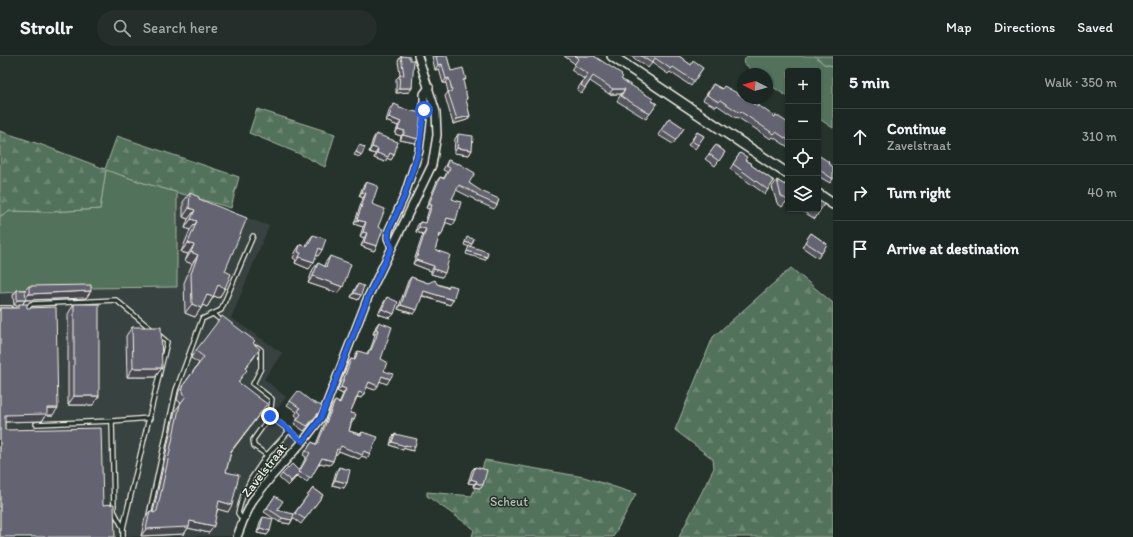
<!DOCTYPE html>
<html lang="en">
<head>
<meta charset="utf-8">
<style>
	:root { --surface:#1c2622; --page:#252e2a; --text:#f1f3f6; --muted:#a0a5a5; --line:#3a4340 }
	body { margin:0; font-family:Itim,sans-serif; background:var(--page); color:var(--text) }
	.controls { position:absolute; right:12px; top:12px; display:grid; overflow:hidden; border-radius:4px; box-shadow:0 1px 3px #0004 }
	.controls button { width:36px; height:36px; display:grid; place-items:center; padding:0; border:0; border-bottom:1px solid var(--line); background:var(--surface); color:var(--text); font:20px sans-serif }
	.compass { position:absolute; left:737px; top:12px; width:36px; height:36px; border-radius:50%; background:var(--surface); box-shadow:0 1px 3px #0004; rotate:276deg }
	.stop { position:absolute; width:12px; height:12px; margin:-9px; border:3px solid #2563eb; border-radius:50%; background:#fff }
	.stop.end { background:#2563eb; border-color:#fff; box-shadow:0 1px 4px #0008 }
	.list { margin:0; padding:0; list-style:none }
	h2 { display:flex; justify-content:space-between; align-items:center; height:52px; margin:0; padding:0 16px; font-size:17px }
	h2 small { font-size:13px; font-weight:400; color:var(--muted) }
	.list li { display:grid; grid-template-columns:26px 1fr auto; gap:12px; align-items:center; box-sizing:border-box; height:56px; padding:0 16px; border-top:1px solid var(--line) }
	.list b { display:block; font-size:15px; white-space:nowrap }
	.list p { margin:0; font-size:13px; white-space:nowrap; color:var(--muted) }
	.list em { font-size:13px; font-style:normal; color:var(--muted) }
	.icon { flex:none; width:22px; height:22px; fill:none; stroke:currentColor; stroke-width:2; stroke-linecap:round; stroke-linejoin:round }
	.map { position:relative; flex:none; width:833px; height:481px; overflow:hidden }
	header { display:flex; align-items:center; gap:24px; box-sizing:border-box; height:56px; padding:0 20px; background:var(--surface); border-bottom:1px solid var(--line) }
	header strong { font-size:19px }
	nav { display:flex; gap:22px; margin-inline-start:auto; font-size:14px }
	.search { width:280px; height:36px; background:var(--page); display:flex; align-items:center; gap:10px; box-sizing:border-box; padding:0 14px; border-radius:22px; color:var(--muted); font-size:15px }
	main { display:flex }
	aside { flex:1; background:var(--surface) }
	.map>svg:first-child { display:block }
</style>
</head>
<body>
<header>
<strong>Strollr</strong>
<div class="search"><svg class="icon" aria-label="search" viewBox="0 0 24 24"><circle cx="10" cy="10" r="6"/><path d="M15 15l6 6"/></svg>Search here</div>
<nav><a>Map</a><a>Directions</a><a>Saved</a></nav>
</header>
<main>
<div class="map">
<svg width="833" height="481" viewBox="0 0 833 481">
	<defs>
		<pattern id="forest-firs" width="22" height="20" patternUnits="userSpaceOnUse"><rect width="22" height="20" fill="#53725b"/><path d="M5 1l3.5 6h-7zM16 11l3.5 6h-7z" fill="#6c8773"/></pattern>
	</defs>
	<rect width="100%" height="100%" fill="#26332d"/>
	<filter id="ink" filterUnits="userSpaceOnUse"><feTurbulence type="fractalNoise" baseFrequency=".025" numOctaves="2"/><feDisplacementMap in="SourceGraphic" scale="8" xChannelSelector="R" yChannelSelector="G"/><feConvolveMatrix kernelMatrix="1 2 1 2 8 2 1 2 1" color-interpolation-filters="sRGB"/></filter>
	<g filter="url(#ink)">
		<!-- built -->
		<path fill="#394241" d="M177 136 269 170 231 262 282 297 264 323 286 341 274 357 305 383 271 421 234 480 0 481V237L88 232 177 231Z"/>
		<!-- grass -->
		<g fill="#53725b" stroke="#a4b2a2">
			<path d="M747 0H815L824 8 833 10V72L818 62V15H788V41L767 27V18H756L743 6Z"/>
			<path d="M106 113 144 127 177 136V231L88 232 0 237V160L10 155 50 156 100 153Z"/>
		</g>
		<!-- forest -->
		<g fill="url(#forest-firs)" stroke="#a4b2a2">
			<path d="M815 0H833V10L824 8Z"/>
			<path d="M257 53 335 78 325 111 300 98 249 77Z"/>
			<path d="M0 75 42 89 105 113 117 80 239 121 231 152 144 127 106 114 100 153 50 156 10 155 0 160Z"/>
			<path d="M791 212 833 247V481H679L714 412 713 403 675 374 713 281Z"/>
			<path d="M485 404 584 421 636 438 613 481H472L474 473 427 440V436L472 440Z"/>
		</g>
		<g fill="none" stroke-linecap="round" stroke-linejoin="round">
			<!-- lane casing -->
			<g stroke="#f4f1e8" stroke-width="6">
				<g id="lane">
					<path d="M0 252H11"/>
					<path d="M23 252H27L31 248 116 244 151 273"/>
					<path d="M213 258 223 266"/>
					<path d="M257 291 261 294V312L253 328 272 343 270 360 302 385"/>
					<path d="M270 360 253 384 254 390 267 399 290 374"/>
					<path d="M112 365 114 455 123 472"/>
					<path d="M36 368 112 365 150 362"/>
					<path d="M260 410 271 421"/>
					<path d="M149 459 176 334 202 263 221 254 253 180"/>
					<path d="M243 465 238 457 243 439 251 423 267 399"/>
					<path d="M123 481V472L167 286 159 279"/>
				</g>
			</g>
			<!-- street casing -->
			<g stroke="#f4f1e8" stroke-width="10">
				<g id="street">
					<path d="M392 191 388 182 389 174 404 141 419 95 424 54V38L429 31"/>
					<path d="M237 481 243 465 253 444 271 421 305 383 321 362 368 241 432 109 437 79 436 56 418 0"/>
				</g>
			</g>
			<!-- secondary casing -->
			<g stroke="#f4f1e8" stroke-width="12">
				<g id="secondary">
					<path d="M612 0 788 118"/>
					<path d="M818 138 833 148"/>
				</g>
			</g>
			<!-- lane -->
			<use href="#lane" stroke="#26332d" stroke-width="3.5"/>
			<!-- street -->
			<use href="#street" stroke="#26332d" stroke-width="7"/>
			<!-- secondary -->
			<use href="#secondary" stroke="#26332d" stroke-width="9"/>
		</g>
		<!-- wall -->
		<g fill="#565661" stroke="#f4f1e8">
			<path d="M401 0 410 4 412 32 409 36 396 37V23L400 19 398 5Z"/>
			<path d="M432 0H448L447 1 451 15 466 23 463 27 467 42 466 45 470 60 467 64 453 68 445 40 448 36 446 27H443L439 13 435 14Z"/>
			<path d="M564 0H594L621 19V23L657 48 646 63 617 45 621 38H609L590 25 582 37 577 34 584 23 571 14 575 8Z"/>
			<path d="M631 0H679L691 9 703 12 691 30 670 16 668 18 652 7 648 12Z"/>
			<path d="M713 28 775 61 788 67V91L773 81 771 83 737 61 736 62 717 49 716 51 703 44Z"/>
			<path d="M394 48 399 52 418 83 415 87 400 84 401 80 395 78 398 70 386 65 390 52Z"/>
			<path d="M669 62 684 72 673 88 658 79Z"/>
			<path d="M697 76 704 80 695 93 688 89Z"/>
			<path d="M376 78 394 99 391 104 387 102 385 106 374 102 375 98 369 96 373 83Z"/>
			<path d="M458 78 472 94 469 99 454 97 455 83Z"/>
			<path d="M716 89 725 96 715 110 705 103Z"/>
			<path d="M740 97 745 104 751 109 774 125 765 138 730 113Z"/>
			<path d="M818 99 828 107 833 123 830 127 818 120Z"/>
			<path d="M448 104 457 108 458 107 469 127 497 149 494 153 474 144V143L456 134 452 143 453 169 446 166 442 178 439 182H438L435 194 442 221 431 218V215L413 208 423 178 416 176 417 170 420 166 425 167 429 153 426 152 428 147 437 125 440 121 444 122 447 116 443 114Z"/>
			<path d="M777 124 784 129 788 124V148L786 146 782 151 777 147 772 131Z"/>
			<path d="M366 126 378 171 377 190 374 195 361 190 364 182 360 180 363 171 354 168 363 142 359 140 363 130Z"/>
			<path d="M190 137 199 143 225 215V232L219 242 214 240 207 251 203 249 195 261 185 257 184 227 192 208 185 205 188 198 181 196 190 174 185 172 188 163 183 161V146Z"/>
			<path d="M796 153H818L819 156 815 163 799 153 798 155Z"/>
			<path d="M811 177 827 188 818 202 802 191Z"/>
			<path d="M313 179 318 200 316 199 309 213 295 207 296 204 293 202 296 195 300 189 306 190 308 185Z"/>
			<path d="M330 200 338 237 308 227 313 213 318 207 324 210 325 207Z"/>
			<path d="M411 221 428 227 437 228 447 231 449 229 450 249 422 240 414 258 398 253 408 225Z"/>
			<path d="M358 228 361 239 358 244 351 241 355 233Z"/>
			<path d="M29 230 91 235 86 242 25 244 23 248 27 252 53 359H46L42 365 5 366 0 481V252H16L18 249H14L13 239 17 234H25Z"/>
			<path d="M387 241 394 258 390 262 378 258 384 246Z"/>
			<path d="M74 248 93 349H68V258Z"/>
			<path d="M379 266 381 303 387 328 380 325 375 334 367 331 364 338 361 342 357 341 350 357 354 364 351 368 349 375 360 378 362 376 370 398 367 402 362 400 359 403 339 395 336 399 335 398 333 405 330 409 320 407 307 426 297 420 288 430 279 422 282 418 299 415 306 401 303 399 309 390 312 386 316 388 332 349 335 345 339 347 343 338 337 335 348 307 351 303 354 304 355 300 358 295 366 298 369 294H370L373 286 375 278H373L376 270Z"/>
			<path d="M132 271 162 312 155 321H127L126 280Z"/>
			<path d="M253 287 255 300 245 313 238 326 262 355 231 396 226 416 228 456 218 453 209 477 188 472 184 478 141 480 145 462 150 455 153 457 175 355 181 347 177 344 179 335 199 307 191 302 192 300 197 293Z"/>
			<path d="M290 345 317 360 304 375 294 368 298 362 295 359 297 356 287 349Z"/>
			<path d="M395 378 413 395 403 392V394L390 389 392 381Z"/>
			<path d="M339 411 344 432 332 429 336 416Z"/>
			<path d="M475 411 481 432 473 431 474 428 468 427 472 414Z"/>
			<path d="M313 432 323 439 301 468 293 462 290 468 279 466 264 456 275 440 277 454 293 459Z"/>
			<path d="M263 461 270 475 267 479 257 477 260 466Z"/>
		</g>
		<!-- shaded-wall -->
		<g fill="#46464f" stroke="#f4f1e8">
			<path d="M442 8 439 13 435 14 438 9Z"/>
			<path d="M449 22 446 27H443L446 23Z"/>
			<path d="M399 32H412L409 36 396 37Z"/>
			<path d="M613 33H625L621 38H609Z"/>
			<path d="M470 60 467 64 453 68 457 63Z"/>
			<path d="M389 61 401 66 398 70 386 65Z"/>
			<path d="M398 73 405 75 401 80 395 78Z"/>
			<path d="M403 79 418 83 415 87 400 84Z"/>
			<path d="M372 91 378 93 375 98 369 96Z"/>
			<path d="M457 92 472 94 469 99 454 97Z"/>
			<path d="M356 96 362 99 360 101 354 99Z"/>
			<path d="M377 97H390L394 99 391 104 387 102 385 106 374 102Z"/>
			<path d="M362 136 366 137 363 142 359 140Z"/>
			<path d="M429 148 432 149 429 153 426 152Z"/>
			<path d="M189 152 195 154 188 163 183 161Z"/>
			<path d="M447 162 456 164 453 169 444 166Z"/>
			<path d="M191 163 197 165 190 174 185 172Z"/>
			<path d="M357 164 366 166 363 171 354 168Z"/>
			<path d="M419 171 426 173 423 178 416 176Z"/>
			<path d="M363 176 367 177 364 182 360 180Z"/>
			<path d="M440 178H442L439 182H437Z"/>
			<path d="M364 186 377 190 374 195 361 190Z"/>
			<path d="M465 186 472 188 470 191 464 189Z"/>
			<path d="M188 187 194 189 188 198 181 196Z"/>
			<path d="M319 192 322 194 318 200 314 199Z"/>
			<path d="M467 195 487 201 485 204 466 198Z"/>
			<path d="M191 196 198 199 192 208 185 205Z"/>
			<path d="M299 201 314 206 309 213 295 207Z"/>
			<path d="M416 204 434 210 431 215 413 208Z"/>
			<path d="M434 213 445 217 442 221 431 218Z"/>
			<path d="M313 220 343 231 338 237 308 227Z"/>
			<path d="M218 229 225 232 219 242 212 239Z"/>
			<path d="M91 235 86 242 25 244 22 249H14L17 244H24L29 238Z"/>
			<path d="M424 235 453 244 450 249 421 239Z"/>
			<path d="M354 237 361 239 358 244 351 241Z"/>
			<path d="M207 239 213 241 207 251 200 248Z"/>
			<path d="M192 248 201 252 195 261 185 257Z"/>
			<path d="M401 249 417 254 414 258 398 253Z"/>
			<path d="M382 253 394 258 390 262 378 258Z"/>
			<path d="M376 273 378 274 375 278H373Z"/>
			<path d="M133 312H162L155 321H127Z"/>
			<path d="M382 320 390 323 387 328 379 325Z"/>
			<path d="M369 326 378 330 375 334 366 331Z"/>
			<path d="M341 331 346 333 343 338 337 335Z"/>
			<path d="M359 336 364 338 361 342 356 340Z"/>
			<path d="M74 340H99L93 349H68Z"/>
			<path d="M267 348 262 355 226 402 231 395Z"/>
			<path d="M47 352H58L53 359H46L42 365 1 366 5 359Z"/>
			<path d="M392 386 405 389 415 391 413 395 403 392V394L390 389Z"/>
			<path d="M341 390 364 395 370 398 367 402 362 400 359 403 339 395 336 399 334 398 337 393Z"/>
			<path d="M322 402 333 405 330 409 319 407Z"/>
			<path d="M300 416 296 421 288 430 291 425Z"/>
			<path d="M471 423 477 425 474 428 468 427Z"/>
			<path d="M335 424 347 427 344 432 332 429Z"/>
			<path d="M476 427 483 429 481 432 473 431Z"/>
			<path d="M219 445 232 449 228 456 214 452Z"/>
			<path d="M282 462 292 464 290 468 279 466Z"/>
			<path d="M190 465 214 470 209 477 188 472 184 478 141 480 146 473Z"/>
			<path d="M260 472 270 475 267 479 257 477Z"/>
		</g>
		<!-- building -->
		<g fill="#646471" stroke="#f4f1e8">
			<path d="M401 0 410 1V4H414L412 32H399L400 19H404Z"/>
			<path d="M436 0H447L451 15 463 12 466 23 463 24 467 42 466 43 470 60 457 63 448 36 452 35 449 22 446 23 442 8 438 9Z"/>
			<path d="M575 0H594L622 18 621 19 623 21 621 23 653 43 652 45 657 48 650 58 621 40 625 33H613L593 20 585 32 581 29 588 18 574 9 578 3Z"/>
			<path d="M641 0H679L691 9 693 5 703 12 694 25 673 11 671 13 655 2 652 7Z"/>
			<path d="M713 28 722 33 724 30 735 36 743 41V42H745L758 51V49L775 61 776 59 788 67V84L776 76 774 78 741 56 740 57 720 44 719 46 707 39Z"/>
			<path d="M394 48 399 50V52L421 57 418 83 403 79 405 75 398 73 401 66 389 61Z"/>
			<path d="M669 62 684 72 676 84 661 74Z"/>
			<path d="M697 76 704 80 698 89 692 85Z"/>
			<path d="M376 78 398 86 394 99 390 97 388 101 377 97 378 93 372 91Z"/>
			<path d="M458 78 473 80 472 94 457 92Z"/>
			<path d="M359 89 365 91 362 99 356 96Z"/>
			<path d="M716 89 725 96 719 105 709 98Z"/>
			<path d="M740 97 747 101 745 104 752 108 751 109 774 125 768 134 733 108Z"/>
			<path d="M818 99 829 106 828 107 833 111V123L818 113Z"/>
			<path d="M448 104 458 108V107L475 117 469 127 481 135 499 143 497 149 477 140V138L459 129 452 143 461 146 456 164 447 162 442 178H440L435 194 450 199 445 217 434 213V210L416 204 426 173 419 171 420 166 426 167 432 149 429 148 431 143 440 121 444 123 450 112 446 110Z"/>
			<path d="M777 124 785 129 788 124V143L787 144 781 140Z"/>
			<path d="M366 126 378 130 372 148 385 153 378 171 383 173 377 190 364 186 367 177 363 176 366 166 357 164 366 137 362 136Z"/>
			<path d="M190 137 199 141V143L247 162 225 215 231 218 225 232 218 229 213 241 207 239 201 252 192 248 191 218 198 199 191 196 194 189 188 187 197 165 191 163 195 154 189 152Z"/>
			<path d="M818 144 824 148 819 156 814 153H818Z"/>
			<path d="M811 177 827 188 822 197 805 186Z"/>
			<path d="M313 179 326 183 322 194 319 192 314 206 299 201 301 197 298 196 300 189 308 190Z"/>
			<path d="M467 181 474 183 472 188 465 186Z"/>
			<path d="M469 190 488 196 487 201 467 195Z"/>
			<path d="M330 200 351 208 343 231 313 220 318 207 326 211Z"/>
			<path d="M411 221 428 227 435 224 437 228 448 232 449 229 457 231 453 244 424 235 417 254 401 249Z"/>
			<path d="M358 228 364 230 361 239 354 237Z"/>
			<path d="M91 229V235L29 238V230Z"/>
			<path d="M17 234H25L26 244H17Z"/>
			<path d="M387 241 398 246 394 258 382 253Z"/>
			<path d="M19 248H27V252L56 251 58 352H47V358L5 359V374L101 372 103 449 114 448 115 481H0V252H19Z"/>
			<rect x="74" y="248" width="25" height="92"/>
			<path d="M222 260 255 285 253 287 260 293 245 312 247 314 238 326 267 348 231 395 226 416 239 419 232 449 219 445 214 470 190 465 189 471 146 473 150 455 154 457 157 455 180 348 186 340 182 337 184 328 204 301 196 295 197 293Z"/>
			<path d="M379 266 392 271 381 303 387 306 384 315 393 318 390 323 382 320 378 330 369 326 364 338 359 336 350 357 356 358 354 364 352 363 349 375 361 379 362 376 378 381 370 398 364 395 362 399 341 390 339 394 337 393 333 405 322 402 311 422 299 416 310 397 306 395 312 386 317 389 335 345 340 347 346 333 341 331 351 303 355 304 358 295 368 298 369 294H371L376 282 378 274 376 273Z"/>
			<path d="M132 271H161L162 312H133Z"/>
			<path d="M298 335 312 346 322 350 320 355 307 370 297 364 301 358 298 355 300 352 290 345Z"/>
			<path d="M395 378 417 383 415 391 405 389V390L392 386Z"/>
			<path d="M292 408 300 416 291 425 282 418Z"/>
			<path d="M339 411 350 414 347 427 335 424Z"/>
			<path d="M475 411 487 414 483 429 476 427 477 425 471 423Z"/>
			<path d="M313 432 323 439 305 463 295 457Z"/>
			<path d="M275 440 283 445 277 454 294 458 292 464 282 462 267 452Z"/>
			<path d="M263 461 273 463 270 475 260 472Z"/>
		</g>
	</g>
	<g fill="none" stroke-linecap="round" stroke-linejoin="round" filter="url(#ink)">
		<!-- route -->
		<path stroke="#2563eb" stroke-width="5" d="M270 360 290 374 303 386 321 362 368 241 392 191 388 182 389 174 404 141 419 94 424 54"/>
	</g>
	<g text-anchor="middle" dominant-baseline="central" stroke-width="3" stroke-linejoin="round" paint-order="stroke">
		<!-- street labels -->
		<g font-size="13" fill="#f4f1e8" stroke="#26332d">
			<text transform="translate(264 414) rotate(-52)">Zavelstraat</text>
		</g>
		<!-- park labels -->
		<g font-size="13" fill="#b4beb0" stroke="#26332d">
			<text x="509" y="445">Scheut</text>
		</g>
	</g>
</svg>
<div class="controls">
<button>+</button>
<button>−</button>
<button><svg class="icon" aria-label="locate" viewBox="0 0 24 24"><circle cx="12" cy="12" r="6"/><path d="M12 2v4M12 18v4M2 12h4M18 12h4"/></svg></button>
<button><svg class="icon" aria-label="layers" viewBox="0 0 24 24"><path d="M12 4l9 5-9 5-9-5zM3 14l9 5 9-5"/></svg></button>
</div>
<svg class="compass" viewBox="-18 -18 36 36"><path d="M0-13l5 13h-10z" fill="#e53935"/><path d="M0 13l5-13h-10z" fill="#a0a5a5"/></svg>
<div class="stop" style="left:424px;top:54px"></div>
<div class="stop end" style="left:270px;top:360px"></div>
</div>
<aside>
<h2>5 min<small>Walk · 350 m</small></h2>
<ul class="list">
<li><svg class="icon" aria-label="ahead" viewBox="0 0 24 24"><path d="M12 20V5M6 11l6-6 6 6"/></svg><div><b>Continue</b><p>Zavelstraat</p></div><em>310 m</em></li>
<li><svg class="icon" aria-label="right" viewBox="0 0 24 24"><path d="M7 20v-9h11M14 6l5 5-5 5"/></svg><div><b>Turn right</b></div><em>40 m</em></li>
<li><svg class="icon" aria-label="arrive" viewBox="0 0 24 24"><path d="M6 21V4h12l-3 4 3 4H6"/></svg><div><b>Arrive at destination</b></div></li>
</ul>
</aside>
</main>
</body>
</html>
